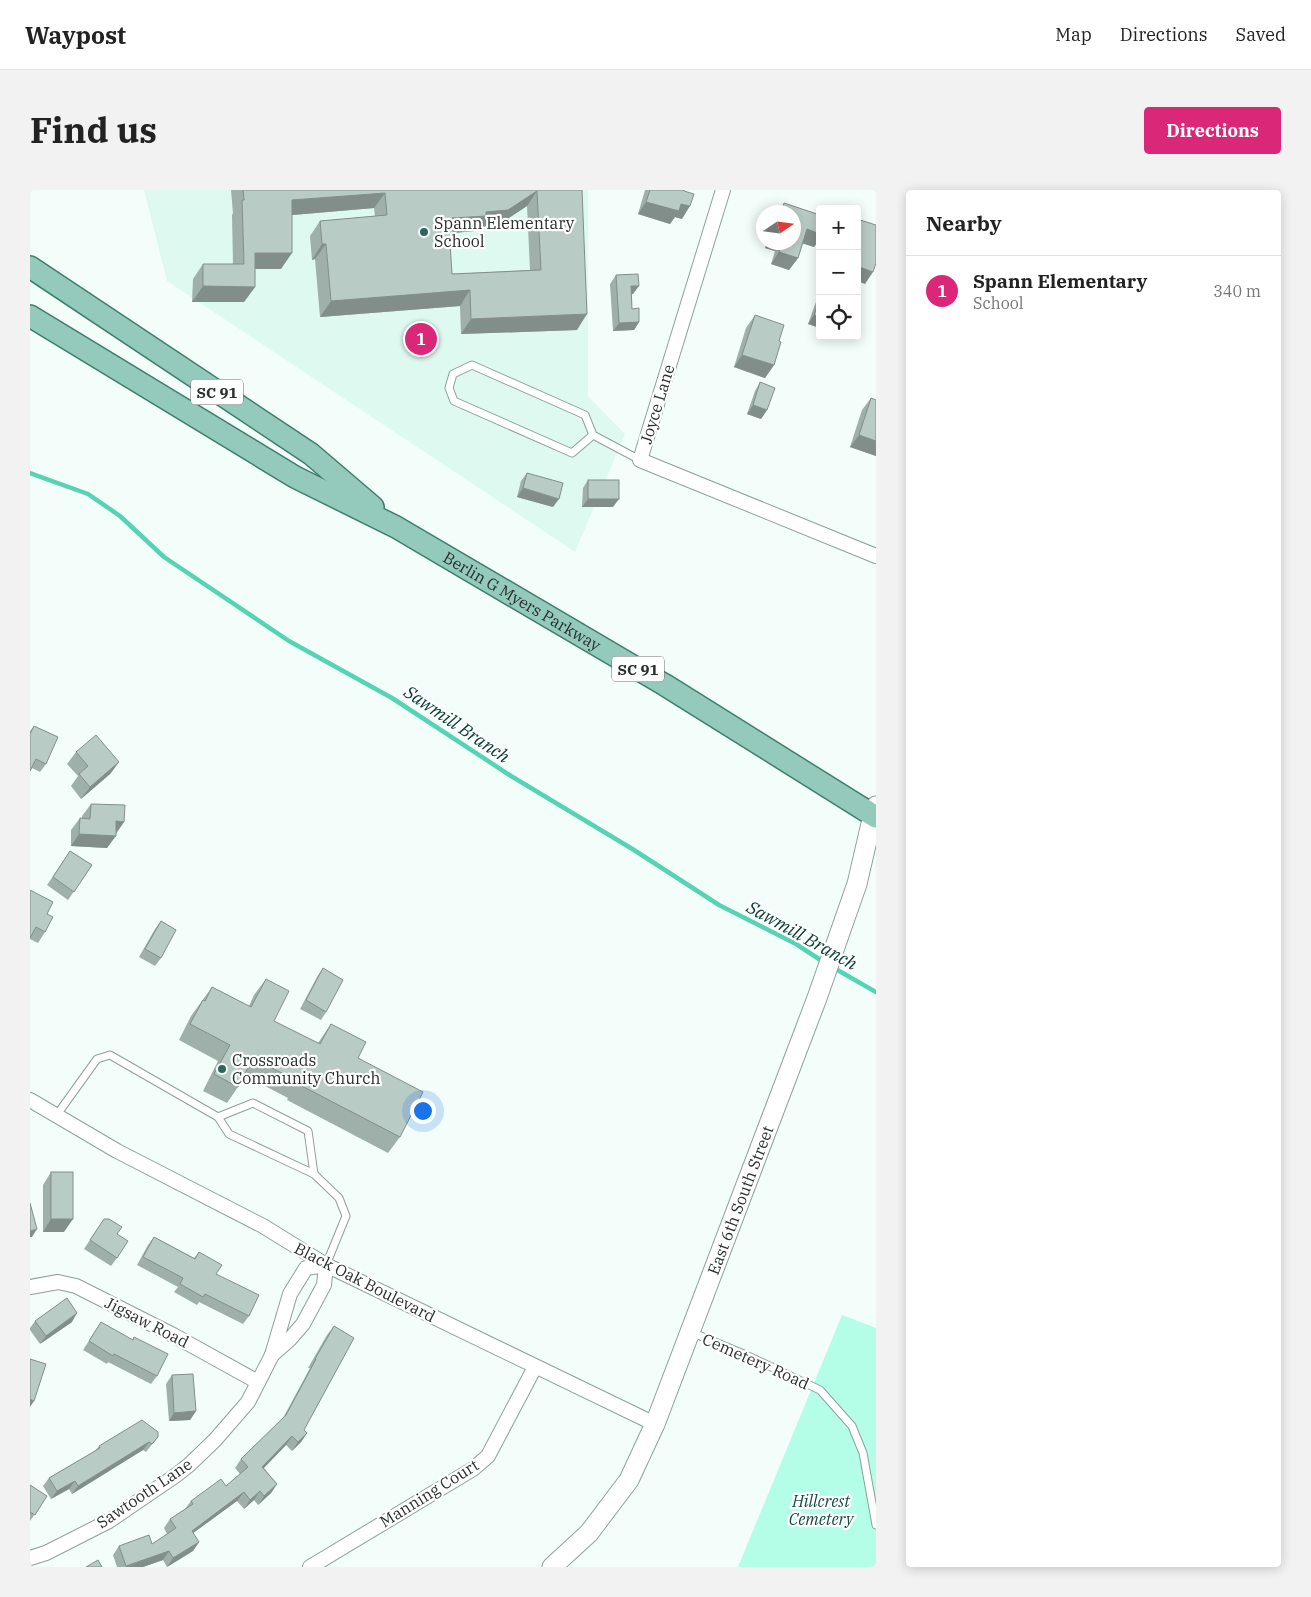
<!DOCTYPE html>
<html lang="en">
<head>
<meta charset="utf-8">
<style>
	:root { --surface:#fff; --page:#f2f2f2; --text:#222; --muted:#767676; --line:#e0e0e0; --accent:#db2777 }
	body { margin:0; font-family:"IBM Plex Serif",serif; background:var(--page); color:var(--text) }
	.controls { position:absolute; right:15px; top:15px; display:grid; overflow:hidden; border-radius:5px; box-shadow:0 2px 12px #0003 }
	.controls button { width:45px; height:45px; display:grid; place-items:center; padding:0; border:0; border-bottom:1px solid var(--line); background:var(--surface); color:var(--text); font:25px sans-serif }
	.compass { position:absolute; left:726px; top:15px; width:45px; height:45px; border-radius:50%; background:var(--surface); box-shadow:0 2px 12px #0003; rotate:77deg }
	.you { position:absolute; left:392px; top:920px; width:18px; height:18px; margin:-12px; border:4px solid #fff; border-radius:50%; background:#1a73e8; box-shadow:0 0 0 8px #1a73e833 }
	.badge { display:grid; place-items:center; width:32px; height:32px; border-radius:50%; background:var(--accent); color:#fff; font-size:16px; font-weight:700 }
	.pin { position:absolute; translate:-50% -50%; border:2px solid #fff; box-shadow:0 1px 5px #0006 }
	.list { margin:0; padding:0; list-style:none }
	h2 { display:flex; justify-content:space-between; align-items:center; height:65px; margin:0; padding:0 20px; font-size:21px }
	h2 small { font-size:16px; font-weight:400; color:var(--muted) }
	.list li { display:grid; grid-template-columns:32px 1fr auto; gap:15px; align-items:center; box-sizing:border-box; height:70px; padding:0 20px; border-top:1px solid var(--line) }
	.list b { display:block; font-size:19px; white-space:nowrap }
	.list p { margin:0; font-size:16px; white-space:nowrap; color:var(--muted) }
	.list em { font-size:16px; font-style:normal; color:var(--muted) }
	.icon { flex:none; width:28px; height:28px; fill:none; stroke:currentColor; stroke-width:2; stroke-linecap:round; stroke-linejoin:round }
	.map { position:relative; flex:none; width:846px; height:1377px; overflow:hidden; border-radius:5px }
	header { display:flex; align-items:center; gap:30px; box-sizing:border-box; height:70px; padding:0 25px; background:var(--surface); border-bottom:1px solid var(--line) }
	header strong { font-size:24px }
	nav { display:flex; gap:28px; margin-inline-start:auto; font-size:18px }
	.intro { display:flex; align-items:center; justify-content:space-between; box-sizing:border-box; height:120px; padding:0 30px }
	h1 { margin:0; font-size:35px }
	.button { padding:12px 22px; border-radius:5px; background:var(--accent); color:#fff; font-size:18px; font-weight:700 }
	main { display:flex; gap:30px; padding:0 30px }
	aside { flex:1; background:var(--surface); border-radius:5px; box-shadow:0 2px 12px #0003 }
	.map>svg:first-child { display:block }
</style>
</head>
<body>
<header>
<strong>Waypost</strong>
<nav><a>Map</a><a>Directions</a><a>Saved</a></nav>
</header>
<div class="intro"><h1>Find us</h1><a class="button">Directions</a></div>
<main>
<div class="map">
<svg width="846" height="1377" viewBox="0 0 846 1377">
	<rect width="100%" height="100%" fill="#f3fefa"/>
	<!-- built -->
	<path fill="#ddf9f0" d="M114 0H558V206L595 244 545 362 137 91Z"/>
	<!-- green -->
	<path fill="#b4fee8" d="M812 1125 846 1138V1377H708Z"/>
	<g fill="none" stroke-linecap="round" stroke-linejoin="round">
		<!-- stream -->
		<g stroke="#56d3b4" stroke-width="4.5">
			<path d="M0 283 58 304 90 326 134 367 259 451 362 508 481 586 604 660 689 715 766 754 795 773"/>
			<path d="M804 778 846 802"/>
		</g>
		<!-- lane casing -->
		<g stroke="#8ea09a" stroke-width="9">
			<g id="lane">
				<path d="M563 245 542 263 424 211 419 198 423 184 442 175 555 225 563 245 610 270"/>
				<path d="M26 926 67 869 80 865 188 927 199 944 284 984 309 1008 316 1026 296 1075"/>
				<path d="M188 927 223 913 278 941 284 984"/>
				<path d="M661 1142 716 1165 790 1200 822 1236 833 1263 846 1335"/>
			</g>
		</g>
		<!-- street casing -->
		<g stroke="#8ea09a" stroke-width="16">
			<g id="street">
				<path d="M693 0 610 270 846 366"/>
				<path d="M0 910 87 961 233 1036 296 1075 625 1234"/>
				<path d="M296 1075 294 1095 273 1134 260 1149 242 1165 260 1104 276 1078Z"/>
				<path d="M0 1097 28 1092 46 1096 143 1145 228 1192"/>
				<path d="M0 1368 16 1363 79 1331 145 1286 159 1275 185 1250 218 1212 242 1165"/>
				<path d="M280 1377 443 1279 458 1266 505 1177"/>
			</g>
		</g>
		<!-- secondary casing -->
		<g stroke="#8ea09a" stroke-width="21">
			<g id="secondary">
				<path id="s1" d="M522 1377 559 1343 599 1290 625 1234 787 808 827 694 843 625 846 616"/>
			</g>
		</g>
		<!-- primary casing -->
		<g stroke="#3f7d6d" stroke-width="24">
			<g id="primary">
				<path d="M0 77 281 264 343 317"/>
				<path id="s2" d="M0 126 265 287 366 337 635 495 846 627"/>
			</g>
		</g>
		<!-- lane -->
		<use href="#lane" stroke="#fff" stroke-width="7"/>
		<!-- street -->
		<use href="#street" stroke="#fff" stroke-width="14"/>
		<!-- secondary -->
		<use href="#secondary" stroke="#fff" stroke-width="19"/>
		<!-- primary -->
		<use href="#primary" stroke="#93cabc" stroke-width="21"/>
	</g>
	<!-- wall -->
	<g fill="#9fafa9" fill-rule="evenodd">
		<path d="M201 0H552L547 140 431 144 430 116 290 127 285 69 282 70 280 46 290 31 345 26 344 18 262 25 251 79H225V97L214 112H162L163 89 173 74H203L202 25 203 23ZM497 16 500 80 422 84 420 58 423 43 445 41 448 37 468 35Z"/>
		<path d="M615 0H654L652 29 645 27 640 34 608 24Z"/>
		<path d="M754 13 790 25V48L784 57 773 53 768 68 759 80 741 74 745 61 735 58 737 52H764V22H748Z"/>
		<path d="M586 85 603 104H601L602 119 609 132 604 140 583 141 580 94Z"/>
		<path d="M790 104V138L778 134 787 109Z"/>
		<path d="M725 125 744 175 735 188 704 177 716 138Z"/>
		<path d="M730 192 737 220 731 229 717 224 725 201Z"/>
		<path d="M841 208 846 210V266L820 257 832 220Z"/>
		<path d="M497 283 523 317 487 307 491 291Z"/>
		<path d="M558 290 583 317H552L553 298Z"/>
		<path d="M4 536 16 574 10 582 2 578 0 581V541Z"/>
		<path d="M46 562 89 572 80 584 51 609 41 596 48 586 37 574Z"/>
		<path d="M61 614 94 632 77 658 41 656V640L50 628H52V626Z"/>
		<path d="M40 661 62 675 38 710 17 695Z"/>
		<path d="M0 700 17 724 15 742 8 753 0 749Z"/>
		<path d="M131 731V768L125 776 109 767 125 739Z"/>
		<path d="M293 778 296 822 291 830 270 819 287 787Z"/>
		<path d="M236 789 244 831 288 853 301 834 328 868 370 947 358 963 257 910 258 908 214 885 208 897 197 913 173 901 188 871 149 850 161 826 182 797 219 816 224 805Z"/>
		<path d="M21 982 34 1042H13V995Z"/>
		<path d="M74 1029 87 1044V1068L81 1076 54 1059Z"/>
		<path d="M124 1047 164 1068 169 1062 219 1126 213 1134 169 1112 167 1115 144 1102 148 1097 107 1075 118 1055Z"/>
		<path d="M5 1131 42 1132 10 1154 0 1140V1138Z"/>
		<path d="M71 1132 102 1150 104 1147 127 1186 121 1194 78 1172 77 1174 53 1160Z"/>
		<path d="M304 1136 274 1240 277 1243 271 1252 262 1261 256 1255 234 1278 247 1294 241 1303 228 1315 224 1310 214 1319 207 1311 163 1343 169 1352 163 1361 137 1377 133 1370 113 1377H87L83 1365 89 1356 122 1354 137 1344 134 1338 140 1329 155 1319 161 1311 196 1296 210 1284 205 1278 211 1269 253 1228 280 1178H278L297 1145Z"/>
		<path d="M142 1185 166 1221 160 1230 139 1231 136 1194Z"/>
		<path d="M128 1247 116 1262 113 1260 42 1304 39 1299 21 1309 13 1296 19 1288 65 1261 69 1256Z"/>
		<path d="M0 1295 17 1306 0 1331Z"/>
	</g>
	<!-- shaded-wall -->
	<g fill="#828e8a">
		<path d="M507 1 497 16 468 35 448 37 445 41 411 44 422 28 456 22Z"/>
		<path d="M355 3 344 18 251 26 262 10Z"/>
		<path d="M616 12 651 14 660 16 652 29 645 27 640 34 608 24Z"/>
		<path d="M777 39 790 44V48L784 57 768 52Z"/>
		<path d="M424 52 413 68 420 53Z"/>
		<path d="M739 52H751L745 61 735 58Z"/>
		<path d="M292 54H296L285 69 282 70Z"/>
		<path d="M749 62 768 68 759 80 741 74Z"/>
		<path d="M225 63H262L251 79H215Z"/>
		<path d="M827 76 843 82 835 94 827 91Z"/>
		<path d="M173 96 225 97 214 112H162Z"/>
		<path d="M601 96H609L603 104 595 105Z"/>
		<path d="M440 100 430 116 290 127 301 111Z"/>
		<path d="M557 124 547 140 431 144 441 129Z"/>
		<path d="M784 125 790 127V138L778 134Z"/>
		<path d="M609 132 604 140 583 141 589 133Z"/>
		<path d="M712 165 744 175 735 188 704 177Z"/>
		<path d="M723 215 737 220 731 229 717 224Z"/>
		<path d="M829 245 846 251V266L820 257Z"/>
		<path d="M493 298 529 309 523 317 487 307Z"/>
		<path d="M558 309H589L583 317H552Z"/>
		<path d="M89 572 80 584 51 609 60 597Z"/>
		<path d="M86 631 94 632 85 644Z"/>
		<path d="M49 644 86 646 77 658 41 656Z"/>
		<path d="M21 1029H43L34 1042H13Z"/>
		<path d="M7 1039 2 1047H0V1041Z"/>
		<path d="M47 1123 42 1132 10 1154 16 1146Z"/>
		<path d="M0 1209 4 1211 0 1217Z"/>
		<path d="M166 1221 160 1230 139 1231 144 1223Z"/>
		<path d="M277 1243 271 1252 262 1261 268 1252Z"/>
		<path d="M262 1246 256 1255 226 1286 232 1277Z"/>
		<path d="M119 1252 113 1260 42 1304 48 1296Z"/>
		<path d="M45 1291 39 1299 21 1309 27 1301Z"/>
		<path d="M247 1294 241 1303 228 1315 234 1306Z"/>
		<path d="M230 1301 224 1310 214 1319 220 1310Z"/>
		<path d="M214 1302 207 1311 155 1349 162 1341Z"/>
		<path d="M169 1352 163 1361 137 1377 143 1368Z"/>
		<path d="M139 1361 133 1370 113 1377H95Z"/>
	</g>
	<!-- building -->
	<g fill="#b9cbc5" stroke="#828e8a" fill-rule="evenodd">
		<path d="M213 0H552L557 124 441 129 440 100 301 111 296 54H292L290 31 357 25 355 3 262 10V63H225V97L173 96V74H214L212 10H214ZM507 1 511 80 422 84 420 53 424 52 422 28 456 26V22L478 20Z"/>
		<path d="M620 0H654V1L664 4 660 16 651 14 649 21 616 12Z"/>
		<path d="M754 13 790 25V44L777 39 768 68 749 62 752 52H764V22H751Z"/>
		<path d="M827 29 846 35V73L843 82 827 76Z"/>
		<path d="M608 84 609 96H601L602 119 609 118V132L589 133 586 85Z"/>
		<path d="M790 108V127L784 125Z"/>
		<path d="M725 125 754 135 749 151 751 152 744 175 712 165Z"/>
		<path d="M730 192 745 198 737 220 723 215Z"/>
		<path d="M841 208 846 210V251L829 245Z"/>
		<path d="M497 283 533 293 529 309 493 298Z"/>
		<rect x="558" y="290" width="31" height="19"/>
		<path d="M4 536 28 547 16 574 6 569 0 581V544Z"/>
		<path d="M66 545 89 572 60 597 49 584 58 576 46 562Z"/>
		<path d="M61 614 95 615 94 632 86 631V646L49 644 50 628 60 629Z"/>
		<path d="M40 661 62 675 44 702 23 687Z"/>
		<path d="M0 700 23 712 17 724 23 727 15 742 6 737 0 748Z"/>
		<path d="M131 731 146 740 131 768 115 759Z"/>
		<path d="M293 778 313 790 296 822 276 810Z"/>
		<path d="M236 789 259 801 244 831 290 854 301 834 336 852 328 868 393 902 370 947 268 894 269 892 223 868 208 897 184 884 200 855 160 834 173 810 175 811 182 797 221 817Z"/>
		<rect x="21" y="982" width="22" height="47"/>
		<path d="M0 1013 7 1039 0 1041Z"/>
		<path d="M74 1029H79L92 1037 87 1044 98 1051 87 1068 60 1050Z"/>
		<path d="M124 1047 165 1069 169 1062 192 1075 186 1084 229 1105 219 1126 175 1104 173 1107 150 1094 153 1088 113 1067Z"/>
		<path d="M37 1108 47 1123 16 1146 5 1131Z"/>
		<path d="M71 1132 103 1150 104 1147 138 1164 127 1186 84 1164 83 1166 59 1151Z"/>
		<path d="M304 1136 324 1148 274 1240 277 1243 268 1252 262 1246 232 1277 247 1294 234 1306 230 1301 220 1310 214 1302 162 1341 169 1352 143 1368 139 1361 96 1376 89 1356 119 1345 122 1354 146 1338 140 1329 163 1314 161 1311 191 1289 196 1296 218 1277 211 1269 256 1225 286 1169H285Z"/>
		<path d="M0 1169 16 1174 4 1211 0 1209Z"/>
		<path d="M163 1184 166 1221 144 1223 142 1185Z"/>
		<path d="M112 1230 128 1242V1247L122 1254 119 1252 48 1296 45 1291 27 1301 19 1288 70 1258 69 1256Z"/>
		<path d="M0 1295 17 1306 5 1325 0 1322Z"/>
		<path d="M68 1370 72 1377H56Z"/>
	</g>
	<!-- markers -->
	<g fill="#286959" stroke="#fff" stroke-width="2">
		<circle cx="394" cy="42" r="5"/>
		<circle cx="192" cy="879" r="5"/>
	</g>
	<g text-anchor="middle" dominant-baseline="central" stroke-width="4.5" stroke-linejoin="round" paint-order="stroke">
		<!-- shield labels -->
		<g fill="#fff" stroke="#686d6c" stroke-width="1">
			<rect x="161" y="189.5" width="52" height="25" rx="4"/>
			<rect x="582" y="466.5" width="52" height="25" rx="4"/>
		</g>
		<g font-size="15" font-weight="bold" fill="#282f2d">
			<text x="187" y="202">SC 91</text>
			<text x="608" y="479">SC 91</text>
		</g>
		<!-- poi labels -->
		<g font-size="16" fill="#282f2d" stroke="#fff" text-anchor="start">
			<text x="404" y="33">Spann Elementary<tspan x="404" dy="18">School</tspan></text>
			<text x="202" y="870">Crossroads<tspan x="202" dy="18">Community Church</tspan></text>
		</g>
		<!-- street labels -->
		<g font-size="16" fill="#282f2d" stroke="#fff">
			<text transform="translate(627 214) rotate(-73)">Joyce Lane</text>
			<text stroke="none"><textPath href="#s2" startOffset="569">Berlin G Myers Parkway</textPath></text>
			<text stroke="none"><textPath href="#s1" startOffset="418">East 6th South Street</textPath></text>
			<text transform="translate(335 1092) rotate(27)">Black Oak Boulevard</text>
			<text transform="translate(117 1132) rotate(27)">Jigsaw Road</text>
			<text transform="translate(726 1171) rotate(24)">Cemetery Road</text>
			<text transform="translate(114 1303) rotate(-34)">Sawtooth Lane</text>
			<text transform="translate(399 1303) rotate(-32)">Manning Court</text>
		</g>
		<!-- park labels -->
		<g font-size="16" font-style="italic" fill="#144a3d" stroke="#fff">
			<text x="791" y="1311">Hillcrest<tspan x="791" dy="18">Cemetery</tspan></text>
		</g>
		<!-- water labels -->
		<g font-size="18" font-style="italic" fill="#074134" stroke="#fff">
			<text transform="translate(427 534) rotate(34)">Sawmill Branch</text>
			<text transform="translate(772 745) rotate(29)">Sawmill Branch</text>
		</g>
	</g>
</svg>
<div class="controls">
<button>+</button>
<button>−</button>
<button><svg class="icon" aria-label="locate" viewBox="0 0 24 24"><circle cx="12" cy="12" r="6"/><path d="M12 2v4M12 18v4M2 12h4M18 12h4"/></svg></button>
</div>
<svg class="compass" viewBox="-18 -18 36 36"><path d="M0-13l5 13h-10z" fill="#e53935"/><path d="M0 13l5-13h-10z" fill="#767676"/></svg>
<div class="you"></div>
<div class="pin badge" style="left:391px;top:149px">1</div>
</div>
<aside>
<h2>Nearby<small></small></h2>
<ul class="list">
<li><span class="badge">1</span><div><b>Spann Elementary</b><p>School</p></div><em>340 m</em></li>
</ul>
</aside>
</main>
</body>
</html>
